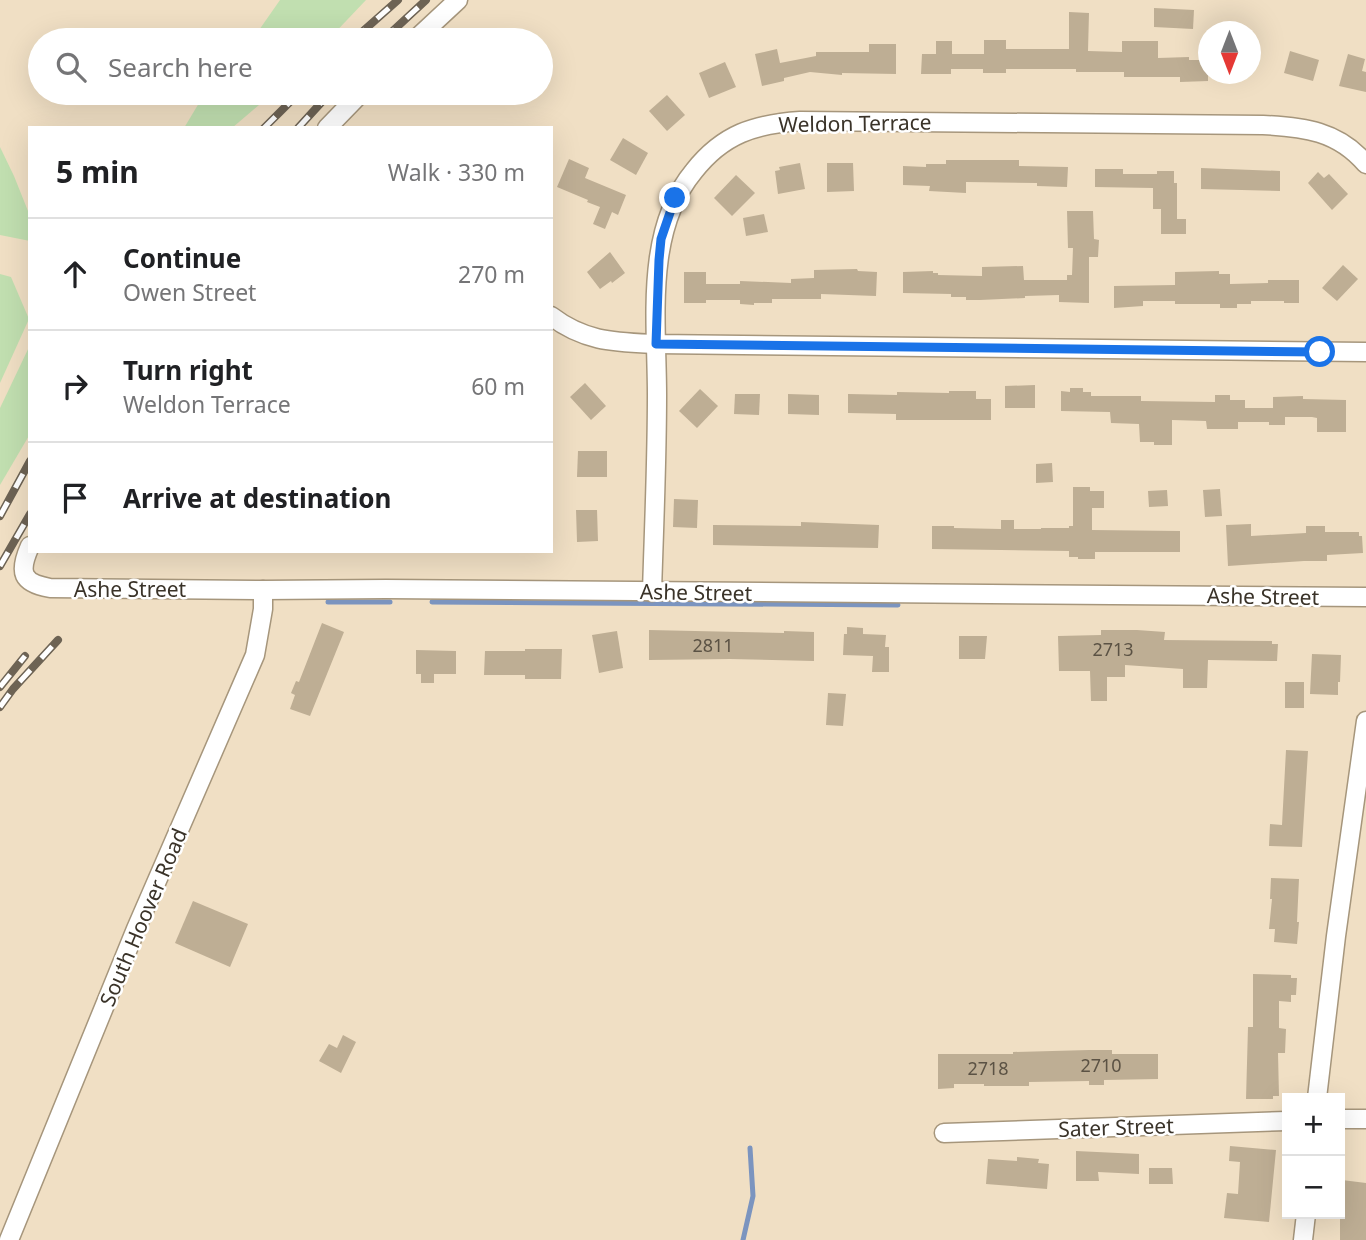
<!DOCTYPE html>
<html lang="en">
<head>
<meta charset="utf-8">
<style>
	:root { --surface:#fff; --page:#f6f6f6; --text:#202124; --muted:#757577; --line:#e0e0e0 }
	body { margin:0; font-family:"Noto Sans",sans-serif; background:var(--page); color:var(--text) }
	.controls { position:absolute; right:21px; bottom:21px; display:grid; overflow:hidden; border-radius:0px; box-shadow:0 7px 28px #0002 }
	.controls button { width:63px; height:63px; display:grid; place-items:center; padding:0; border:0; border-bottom:2px solid var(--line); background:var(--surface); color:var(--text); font:35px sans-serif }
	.compass { position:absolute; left:1198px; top:21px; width:63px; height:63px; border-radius:50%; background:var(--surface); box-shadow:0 7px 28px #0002; rotate:180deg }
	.stop { position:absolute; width:21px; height:21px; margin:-16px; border:5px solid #1a73e8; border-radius:50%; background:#fff }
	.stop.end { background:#1a73e8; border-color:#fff; box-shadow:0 2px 7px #0008 }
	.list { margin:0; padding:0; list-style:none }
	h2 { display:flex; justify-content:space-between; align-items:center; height:91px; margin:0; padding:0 28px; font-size:30px }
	h2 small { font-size:23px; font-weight:400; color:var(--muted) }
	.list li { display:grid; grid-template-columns:46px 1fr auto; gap:21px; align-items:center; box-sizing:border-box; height:112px; padding:0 28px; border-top:2px solid var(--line) }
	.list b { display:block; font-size:26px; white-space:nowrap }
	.list p { margin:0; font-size:23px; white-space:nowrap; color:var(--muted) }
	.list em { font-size:23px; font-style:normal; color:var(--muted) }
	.icon { flex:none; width:38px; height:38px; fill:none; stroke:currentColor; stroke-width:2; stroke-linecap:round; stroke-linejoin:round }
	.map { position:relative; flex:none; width:1366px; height:1240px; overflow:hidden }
	.search { position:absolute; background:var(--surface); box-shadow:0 7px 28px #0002; left:28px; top:28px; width:525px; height:77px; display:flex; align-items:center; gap:18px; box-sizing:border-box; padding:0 24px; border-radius:38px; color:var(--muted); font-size:26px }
	.panel { position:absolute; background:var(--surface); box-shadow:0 7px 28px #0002; left:28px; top:126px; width:525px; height:427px; border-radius:0px }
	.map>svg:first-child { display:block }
</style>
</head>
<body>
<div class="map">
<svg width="1366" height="1240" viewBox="0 0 1366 1240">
	<rect width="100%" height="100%" fill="#f0dfc4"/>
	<!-- green -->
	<g fill="#c1dfb0">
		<path d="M280 0H366L328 40H252Z"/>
		<path d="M205 93H273L232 128H184Z"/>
		<path d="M0 147 14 176 30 216V241L0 235Z"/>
		<path d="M0 274 11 277 29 319 0 383Z"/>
		<path d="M30 345V434L0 485V408Z"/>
	</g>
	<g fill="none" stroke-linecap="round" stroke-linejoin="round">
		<!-- stream -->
		<g stroke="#7b94bf" stroke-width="5">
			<path d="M328 602H390"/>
			<path d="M432 602 898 605"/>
			<path d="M743 1240 753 1196 750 1148"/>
		</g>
	</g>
	<!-- building -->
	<g fill="#beae94">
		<path d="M1154 8 1194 10 1193 29 1154 27Z"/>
		<path d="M1069 12 1089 13 1088 51 1122 52V41H1158V58L1189 57V60H1208V81L1180 82V77H1124V72H1076V69H1006V73H983V69H951V74H921L922 54H936V41H952V54H984V40H1006V49H1069Z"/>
		<path d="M869 44H896V74L842 73V75L810 72 784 78V81L762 86 755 54 777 49 780 63 816 56V52H869Z"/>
		<path d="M1290 51 1319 60 1313 81 1284 73Z"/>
		<path d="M1348 54 1365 59 1362 71 1366 72V92L1339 86Z"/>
		<path d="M725 62 736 87 709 98 699 73Z"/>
		<path d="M667 95 685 115 667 131 649 111Z"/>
		<path d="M623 138 648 153 636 175 610 160Z"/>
		<path d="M569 159 589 168 585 178 626 195 618 215 612 212 605 229 593 224 600 207 587 202 588 200 557 187Z"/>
		<path d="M946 160H1019V166L1068 167 1067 187 1037 186V183L966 182V193L929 191 930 186 903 185V166L926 167V164H946Z"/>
		<path d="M800 163 805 189 778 194 775 171 780 170 779 167Z"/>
		<path d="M827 163H853L854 191 827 192Z"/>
		<path d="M1201 168 1280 171V191L1201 189Z"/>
		<path d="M1095 169H1123V174H1157V171H1174V183H1177V219H1186V234H1161V209H1153V188L1095 187Z"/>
		<path d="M1318 172 1324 178 1329 174 1348 194 1332 210 1308 183Z"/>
		<path d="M736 175 755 193 732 216 714 198Z"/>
		<path d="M1067 211H1093L1094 239 1099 240 1098 257H1089V303L1059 302V295L1025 296V298L980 300H966V297H951V294L903 293V272L933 271V273H938V275L982 276V267L1023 266 1024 280H1067V275H1072L1073 248H1068Z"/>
		<path d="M764 214 768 232 746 236 743 218Z"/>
		<path d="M610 252 625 273 612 283 611 281 600 289 587 272Z"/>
		<path d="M1343 265 1358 279 1337 301 1322 288Z"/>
		<path d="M857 269 858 271 877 272 876 296 821 294V299H772V303H754V305L740 304V300H706V303H684V272H706V284H740V281L791 283V279L814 278V270Z"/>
		<path d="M1219 271V274H1230V284L1268 283V280H1299V303H1284V301H1251V304H1237V308H1220V304H1175V301H1143V306L1114 308V286L1175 285V272Z"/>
		<path d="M585 383 606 406 591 420 570 397Z"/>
		<path d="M1035 385V408H1005V386Z"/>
		<path d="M1070 388H1083V392H1091V396H1141V401L1215 402V395H1230V400H1245V408H1273V397L1303 396V399L1346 400V432H1317V418L1312 417H1285V425H1269V422H1238V429H1207L1206 421 1172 420V445H1154V442H1140L1139 424 1111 423 1110 412 1061 411V391L1070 392Z"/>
		<path d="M700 389 718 406 697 428 679 411Z"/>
		<path d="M949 391H976V399H991V420H896V414L848 413V394L897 395V392L949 393Z"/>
		<path d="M735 394H760L759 415 734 414Z"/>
		<path d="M788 394 819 395V415L788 414Z"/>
		<path d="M578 451H607V477H577Z"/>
		<path d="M1052 463 1053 482 1036 483V464Z"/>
		<path d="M1073 487H1090V491H1104V508H1092V530L1180 531V552H1095V559H1078V557H1069V551L932 549V526H954V528L1001 529V520H1014V529H1041V528H1069V526H1073Z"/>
		<path d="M1220 489 1222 516 1205 517 1203 490Z"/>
		<path d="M1167 490 1168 506 1149 507 1148 491Z"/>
		<path d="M674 499 698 500 697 528 673 527Z"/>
		<path d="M576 510H597L598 541 577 542Z"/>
		<path d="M801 522 879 525 878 548 713 545V525L801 526Z"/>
		<path d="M1251 524V536L1306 533V526H1325V532H1359V536H1362L1363 553 1327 555V561H1304L1228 566 1226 525Z"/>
		<path d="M322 623 344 632 310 716 290 709 295 695 291 693 296 681 299 682Z"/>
		<path d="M847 627 863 628V634L886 635 885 647H889V672H872L873 656 843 655 844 634H847Z"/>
		<path d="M649 630 784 633V631L814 632V661L730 659 649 660Z"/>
		<path d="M1101 630H1137L1165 632 1164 640 1272 641V644H1278L1277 661 1208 660 1207 688H1183V669L1125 665V677H1107V701H1091L1090 671H1059L1058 636 1101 635Z"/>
		<path d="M617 631 623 668 599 673 592 635Z"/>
		<path d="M959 636H987L985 659H959Z"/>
		<path d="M525 649H562L561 679H525V675H484L485 651H525Z"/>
		<path d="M416 650 456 651V674H434V683H421V674H416Z"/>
		<path d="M1312 654 1341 655 1340 682H1338V695L1310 694Z"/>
		<rect x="1285" y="682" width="19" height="26"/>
		<path d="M828 693 846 694 843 726 826 725Z"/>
		<path d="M1286 750 1308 751 1302 847 1269 846 1270 824 1282 825Z"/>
		<path d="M1271 878 1299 879 1297 922H1299L1297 944 1274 942 1275 929H1269L1272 899H1270Z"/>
		<path d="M193 901 248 924 230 967 175 943Z"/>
		<path d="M1253 974 1291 975V978H1297L1296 995H1291V1002L1279 1001V1028L1286 1029 1285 1053H1278L1279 1096H1273V1099H1246L1248 1027H1253Z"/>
		<path d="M343 1035 356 1042 341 1073 319 1061 329 1044 337 1048Z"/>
		<path d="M1089 1050H1112V1054H1158V1079L1104 1080V1085H1089V1081L1029 1082V1086H984V1084H954V1088L938 1089V1054H1013V1052Z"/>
		<path d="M1230 1146 1276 1150 1269 1222 1224 1218 1227 1193 1238 1194 1240 1162 1229 1161Z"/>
		<path d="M1076 1151 1139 1154V1174L1098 1172 1099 1181H1076Z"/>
		<path d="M1017 1157 1039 1159 1038 1163 1049 1164 1047 1189 986 1184 988 1159 1017 1161Z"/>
		<path d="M1149 1168H1172L1173 1184H1149Z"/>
		<path d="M1342 1180 1366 1183V1240H1340V1199Z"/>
	</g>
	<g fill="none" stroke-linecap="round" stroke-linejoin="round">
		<!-- minor casing -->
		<g stroke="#a6967c" stroke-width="21">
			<g id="minor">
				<path d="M415 40 458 0"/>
				<path d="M327 128 361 93"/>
				<path d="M551 316C585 342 615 342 656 344L1366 352"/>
				<path d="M30 546C18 573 22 583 50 588L263 590 386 589 1366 597"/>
				<path d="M652 592C654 526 657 461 657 395 657 322 644 231 694 171 723 134 755 124 800 121L1263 125C1304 127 1338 131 1366 164"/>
				<path d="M1317 1098 1336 936 1366 721"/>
				<path d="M1340 1119H1366"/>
				<path d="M944 1133 1287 1121"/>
				<path d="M9 1240 136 929 255 655 263 609V590"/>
				<path d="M1303 1240 1306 1214"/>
			</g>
		</g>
		<!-- minor -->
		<use href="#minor" stroke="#fff" stroke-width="18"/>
		<!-- rail casing -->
		<g stroke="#6d6354" stroke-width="8">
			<g id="rail">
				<path d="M353 40 398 0"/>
				<path d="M383 40 426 0"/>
				<path d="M264 128 299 93"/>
				<path d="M298 128 330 93"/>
				<path d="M0 516 30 461"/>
				<path d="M0 566 30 514"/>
				<path d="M0 687 25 656"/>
				<path d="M0 707 13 689 58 640"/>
			</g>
		</g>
		<!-- rail -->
		<use href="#rail" stroke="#fff" stroke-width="5" stroke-dasharray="16" stroke-linecap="butt"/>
	</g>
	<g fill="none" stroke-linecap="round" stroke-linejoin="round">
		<!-- route -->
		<path stroke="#1a73e8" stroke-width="9" d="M675 198 661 239 659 260 656 344 1320 352"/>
	</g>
	<g text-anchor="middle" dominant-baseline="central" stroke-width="5" stroke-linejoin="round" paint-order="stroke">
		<!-- number labels -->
		<g font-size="18" fill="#5b5244">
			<text x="713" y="645">2811</text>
			<text x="1113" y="649">2713</text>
			<text x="1101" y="1065">2710</text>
			<text x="988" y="1068">2718</text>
		</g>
		<!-- street labels -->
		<g font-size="21" fill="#3a3329" stroke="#fff">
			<text transform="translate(855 123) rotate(-1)">Weldon Terrace</text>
			<text x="130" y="589">Ashe Street</text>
			<text transform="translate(696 592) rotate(1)">Ashe Street</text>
			<text transform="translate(1263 596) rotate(1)">Ashe Street</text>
			<text transform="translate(143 917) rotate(-67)">South Hoover Road</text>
			<text transform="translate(1116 1127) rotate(-2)">Sater Street</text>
		</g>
	</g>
</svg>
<div class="controls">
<button>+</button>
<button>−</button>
</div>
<svg class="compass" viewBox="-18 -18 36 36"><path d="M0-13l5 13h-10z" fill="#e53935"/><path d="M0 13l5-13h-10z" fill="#757577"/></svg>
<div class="stop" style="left:1320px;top:352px"></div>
<div class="stop end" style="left:675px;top:198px"></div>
<div class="search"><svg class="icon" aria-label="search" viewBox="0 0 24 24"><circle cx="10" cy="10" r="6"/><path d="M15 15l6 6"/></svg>Search here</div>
<section class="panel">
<h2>5 min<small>Walk · 330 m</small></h2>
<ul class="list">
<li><svg class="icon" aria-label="ahead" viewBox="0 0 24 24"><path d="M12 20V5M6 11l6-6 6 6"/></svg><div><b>Continue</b><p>Owen Street</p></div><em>270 m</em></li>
<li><svg class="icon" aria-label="right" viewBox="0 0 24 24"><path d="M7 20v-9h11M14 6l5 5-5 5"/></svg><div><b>Turn right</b><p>Weldon Terrace</p></div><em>60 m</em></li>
<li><svg class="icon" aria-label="arrive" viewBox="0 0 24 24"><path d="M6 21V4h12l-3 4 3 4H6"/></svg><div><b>Arrive at destination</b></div></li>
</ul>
</section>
</div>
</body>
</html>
